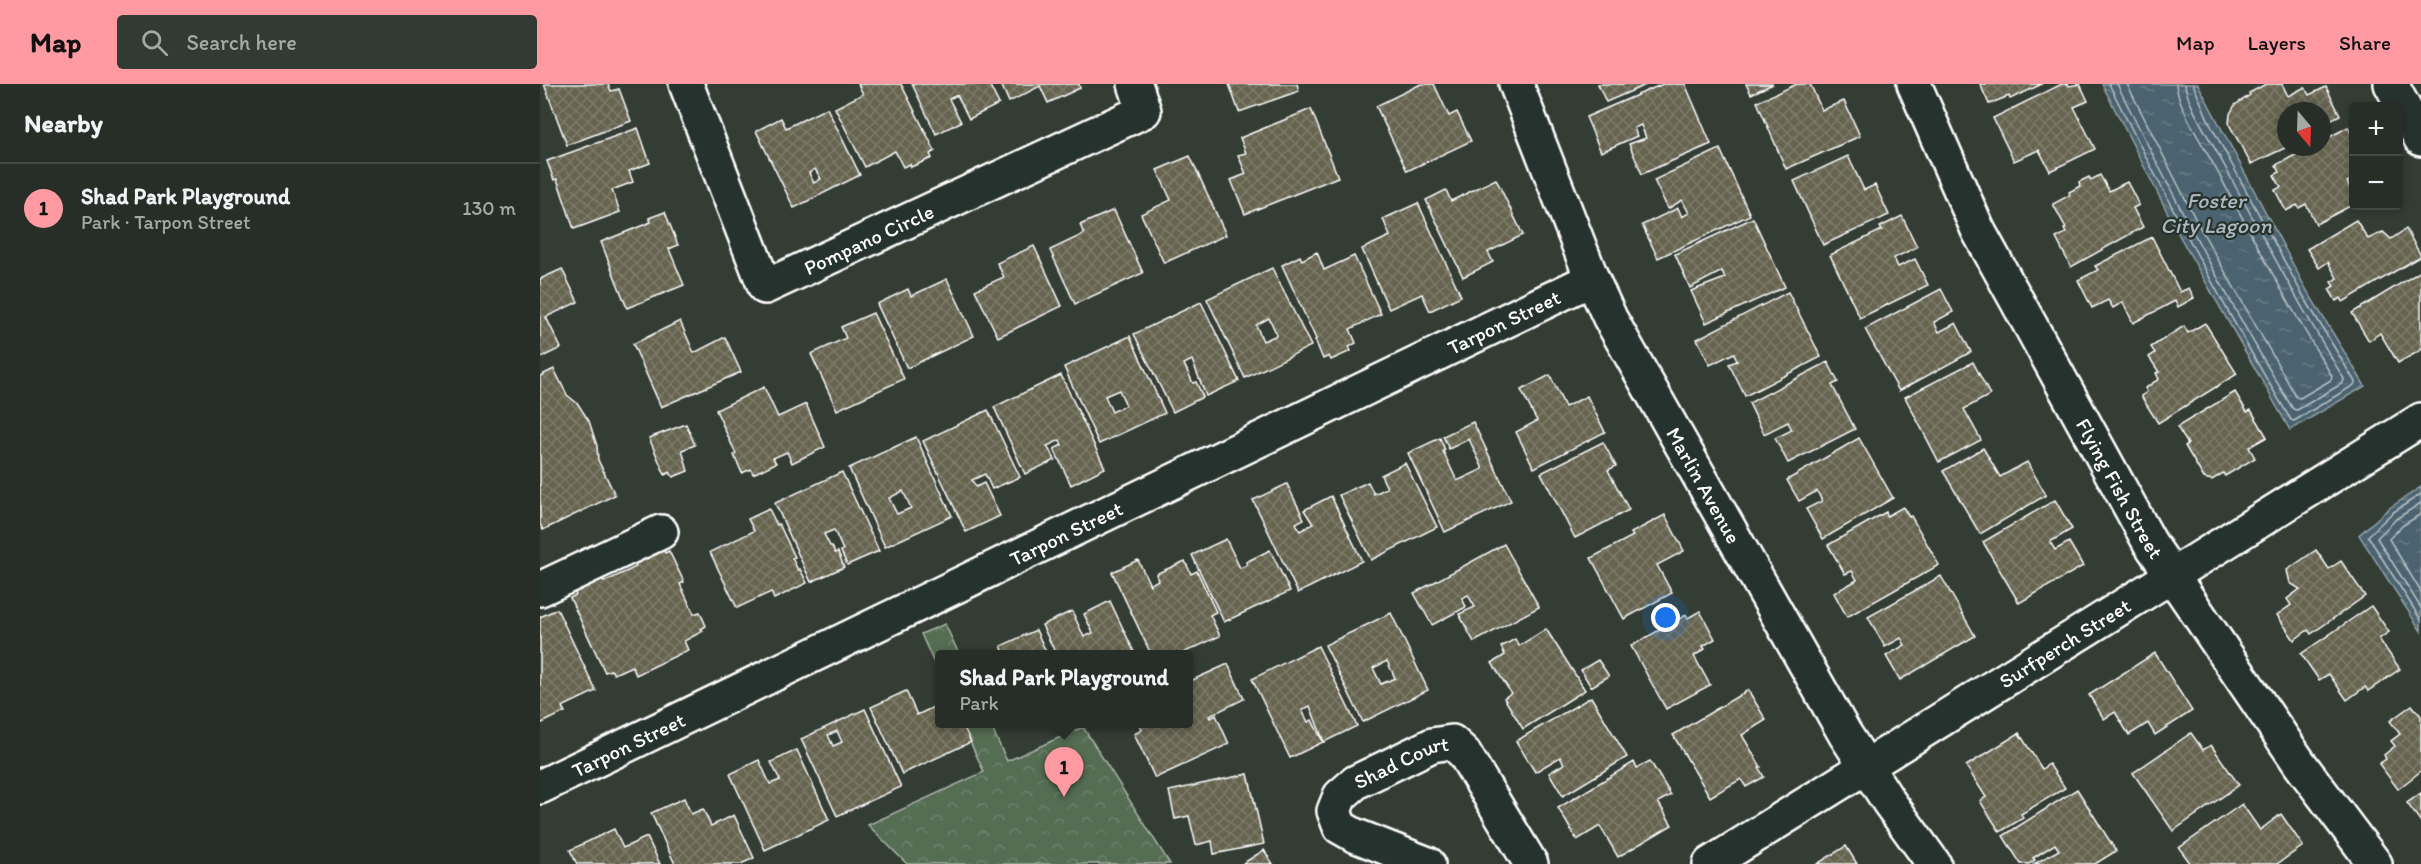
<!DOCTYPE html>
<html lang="en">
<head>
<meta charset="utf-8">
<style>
	:root { --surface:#262e27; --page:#323a33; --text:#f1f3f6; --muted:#a4a8a7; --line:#424a44; --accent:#ff9aa2 }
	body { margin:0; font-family:Itim,sans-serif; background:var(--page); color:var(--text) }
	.controls { position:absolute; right:18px; top:18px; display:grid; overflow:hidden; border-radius:6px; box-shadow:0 3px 9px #0003 }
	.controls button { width:54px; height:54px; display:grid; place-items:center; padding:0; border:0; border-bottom:2px solid var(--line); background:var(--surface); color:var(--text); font:30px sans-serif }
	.compass { position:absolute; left:1737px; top:18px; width:54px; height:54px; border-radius:50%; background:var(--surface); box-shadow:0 3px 9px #0003; rotate:161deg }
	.you { position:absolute; left:1126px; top:534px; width:21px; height:21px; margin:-15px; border:4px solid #fff; border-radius:50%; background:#1a73e8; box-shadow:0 0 0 9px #1a73e833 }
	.badge { display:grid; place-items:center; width:39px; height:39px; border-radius:50%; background:var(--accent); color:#111; font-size:20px; font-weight:700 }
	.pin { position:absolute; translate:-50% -50px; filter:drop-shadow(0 2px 3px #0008) }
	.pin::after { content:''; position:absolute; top:32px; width:21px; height:18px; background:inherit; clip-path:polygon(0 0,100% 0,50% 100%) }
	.popup { position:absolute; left:395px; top:566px; width:258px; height:78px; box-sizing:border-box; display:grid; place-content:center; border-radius:6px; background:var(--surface); filter:drop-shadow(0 2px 4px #0005); font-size:20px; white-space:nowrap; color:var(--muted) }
	.popup b { font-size:22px; color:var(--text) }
	.popup::after { content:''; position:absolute; left:50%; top:100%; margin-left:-12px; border:12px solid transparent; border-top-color:var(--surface) }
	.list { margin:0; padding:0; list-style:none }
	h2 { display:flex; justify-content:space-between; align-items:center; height:78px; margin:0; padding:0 24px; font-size:26px }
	h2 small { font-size:20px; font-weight:400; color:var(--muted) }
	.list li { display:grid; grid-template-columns:39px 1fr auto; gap:18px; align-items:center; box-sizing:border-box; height:90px; padding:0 24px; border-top:2px solid var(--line) }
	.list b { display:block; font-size:22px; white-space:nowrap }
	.list p { margin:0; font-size:20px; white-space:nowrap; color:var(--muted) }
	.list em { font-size:20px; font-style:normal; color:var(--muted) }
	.icon { flex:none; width:33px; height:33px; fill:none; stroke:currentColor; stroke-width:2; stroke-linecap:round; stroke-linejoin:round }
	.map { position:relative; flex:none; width:1881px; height:780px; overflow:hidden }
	header { display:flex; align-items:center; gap:36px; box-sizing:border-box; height:84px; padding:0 30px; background:var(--accent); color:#111 }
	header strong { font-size:28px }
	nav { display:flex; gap:33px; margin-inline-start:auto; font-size:21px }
	.search { width:420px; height:54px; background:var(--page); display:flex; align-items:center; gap:15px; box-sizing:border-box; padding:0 21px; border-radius:6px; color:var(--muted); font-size:22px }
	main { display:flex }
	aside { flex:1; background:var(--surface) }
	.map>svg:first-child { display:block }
</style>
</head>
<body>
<header>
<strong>Map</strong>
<div class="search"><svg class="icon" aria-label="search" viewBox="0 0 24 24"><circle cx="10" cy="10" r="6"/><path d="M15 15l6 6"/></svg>Search here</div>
<nav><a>Map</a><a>Layers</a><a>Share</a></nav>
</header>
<main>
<aside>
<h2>Nearby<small></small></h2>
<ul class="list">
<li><span class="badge">1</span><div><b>Shad Park Playground</b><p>Park · Tarpon Street</p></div><em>130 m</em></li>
</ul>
</aside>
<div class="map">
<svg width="1881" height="780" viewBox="0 0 1881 780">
	<defs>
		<pattern id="park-crowns" width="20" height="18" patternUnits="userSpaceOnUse" patternTransform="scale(1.5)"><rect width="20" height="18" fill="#546d53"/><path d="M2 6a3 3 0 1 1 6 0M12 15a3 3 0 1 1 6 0" fill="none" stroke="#6e836d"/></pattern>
		<pattern id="water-ripples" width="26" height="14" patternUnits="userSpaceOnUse" patternTransform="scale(1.5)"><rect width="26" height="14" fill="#4c6470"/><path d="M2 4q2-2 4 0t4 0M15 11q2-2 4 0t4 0" fill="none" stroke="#677b85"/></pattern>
		<pattern id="building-cross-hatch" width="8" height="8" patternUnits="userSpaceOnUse" patternTransform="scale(1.5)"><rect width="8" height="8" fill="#666450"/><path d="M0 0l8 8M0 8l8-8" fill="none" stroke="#7d7b6a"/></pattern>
	</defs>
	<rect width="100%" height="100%" fill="#333d34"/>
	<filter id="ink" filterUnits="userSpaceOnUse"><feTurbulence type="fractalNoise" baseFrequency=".0167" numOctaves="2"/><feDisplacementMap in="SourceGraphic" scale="12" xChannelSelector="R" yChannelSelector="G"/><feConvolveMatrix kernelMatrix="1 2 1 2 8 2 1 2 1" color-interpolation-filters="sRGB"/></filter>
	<g filter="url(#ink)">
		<!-- park -->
		<g fill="url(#park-crowns)" stroke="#aab6a9" stroke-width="1.5">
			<path d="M405 540 419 570H400L399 590 381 550Z"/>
			<path d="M422 640H450L467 677 543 643 630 780H367L328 741 444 688Z"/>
		</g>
		<!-- water -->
		<g fill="url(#water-ripples)" stroke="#94a2a9" stroke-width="1.5">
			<path d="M1562 0H1658L1766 205 1825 302 1750 346 1640 153Z"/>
			<path d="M1881 403V547L1819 451 1848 425Z"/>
		</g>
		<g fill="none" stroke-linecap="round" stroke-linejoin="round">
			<!-- shore -->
			<g stroke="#b7c1c6" stroke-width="1.5">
				<path d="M1569 0C1626 114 1685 227 1751 336L1754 337 1814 301 1815 298 1761 208 1670 40 1653 0"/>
				<path d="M1577 0C1632 110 1689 220 1753 325L1757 326 1803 299 1804 295C1761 224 1722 152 1683 79 1673 60 1646 19 1645 0"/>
				<path d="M1587 0 1659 142 1745 293 1756 313 1760 314 1791 296 1792 292C1750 224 1713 154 1675 83 1664 63 1637 21 1636 0"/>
				<path d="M1881 410 1852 429 1828 452 1881 536"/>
				<path d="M1881 419 1856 435 1837 454 1881 524"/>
				<path d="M1881 430 1862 442 1849 455 1881 508"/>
			</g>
		</g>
		<!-- building -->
		<g fill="url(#building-cross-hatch)" stroke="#fff" stroke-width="1.5" fill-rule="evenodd">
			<path d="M4 0H68L71 7 79 5 91 37 27 61Z"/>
			<path d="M318 0H361L395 67 390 70 392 74 371 83 370 80 363 83 355 67 325 83 295 24 323 10Z"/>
			<path d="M372 0H449L459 20 429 35 417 11 409 15 421 38 396 50Z"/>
			<path d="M461 0H539L540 4 508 19 500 2 469 18Z"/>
			<path d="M689 0H757L759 7 699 28Z"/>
			<path d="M881 0H894L909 32 917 28 931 57 867 87 836 22Z"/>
			<path d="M1058 0H1108L1066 18Z"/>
			<path d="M1123 0H1145L1171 60 1102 90 1089 60 1106 54 1101 41 1094 44 1097 52 1061 68 1046 33Z"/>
			<path d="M1206 0H1233L1211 10Z"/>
			<path d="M1257 0H1270L1282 26 1304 17 1320 52 1246 85 1217 18Z"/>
			<path d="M1440 0H1502L1470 15 1469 12 1449 20Z"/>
			<path d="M1522 0H1528L1529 2 1540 0 1548 17 1534 23 1555 65 1510 87 1499 66 1474 77 1453 34Z"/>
			<path d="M1726 0H1742L1748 12 1765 3 1769 11 1786 3 1800 31 1784 39 1786 42 1782 44V27H1746L1747 63 1711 80 1689 40 1690 30 1695 21 1710 11 1709 9Z"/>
			<path d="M287 24 320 91 254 124 216 47 241 34 246 44ZM275 85 281 95 274 99 269 89Z"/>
			<path d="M771 25 798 93 705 130 691 96 706 90 698 71 706 69 700 54Z"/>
			<path d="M1808 43 1814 54V95L1807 98 1814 111V120L1776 140 1766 120 1759 124 1757 121 1746 127 1735 106 1741 103 1734 91 1740 88 1736 81 1771 63H1782V57Z"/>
			<path d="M98 44 110 79 89 87 93 98 72 106 80 128 34 145 17 95 14 96 7 77Z"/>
			<path d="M1180 65 1210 131 1118 174 1102 141 1138 124 1142 133 1149 129 1142 116 1128 125 1114 96Z"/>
			<path d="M650 72 686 151 624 179 601 130 631 116 617 86Z"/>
			<path d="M1308 72 1324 106 1335 101 1349 131 1283 161 1254 97Z"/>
			<path d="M1560 91 1569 107 1587 98 1599 121 1593 124 1603 143 1531 183 1516 154 1526 149 1524 145 1526 144 1513 120 1530 111 1529 108 1540 102 1539 98 1549 93 1551 96Z"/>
			<path d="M956 95 983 151 948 168 953 178 923 193 886 116 906 106 911 117Z"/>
			<path d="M878 119 921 212 890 227 882 210 849 225 822 165 850 152 843 135Z"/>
			<path d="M574 126 603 189 535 220 510 166 544 150 540 141Z"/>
			<path d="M125 128 138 161 129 165 144 201 87 224 61 158 111 138 109 134Z"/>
			<path d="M1362 132 1377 163 1354 174 1358 183 1375 175 1388 201 1320 234 1290 171 1342 146 1340 143Z"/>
			<path d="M1213 134 1245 203 1166 239 1151 207 1185 194 1182 187 1150 204 1135 170Z"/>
			<path d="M1816 136 1828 155 1843 148 1851 155 1866 145 1881 172 1803 218 1801 214 1796 217 1789 205 1794 202 1791 198 1797 194 1788 178 1779 184 1767 165Z"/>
			<path d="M1612 153 1640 208 1649 204 1654 214 1638 223 1635 217 1593 239 1583 218 1573 224 1568 216 1552 224 1538 196 1558 186 1555 182Z"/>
			<path d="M494 162 522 222 458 253 435 206 464 193 457 179Z"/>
			<path d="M777 168 784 186 814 172 841 230 810 245 816 259 809 263 811 267 791 276 789 272 783 275 775 256 776 255 742 181 760 172 762 176Z"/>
			<path d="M732 184 771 262 705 294 667 215ZM729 234 737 251 723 257 716 241Z"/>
			<path d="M22 185 38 218 6 233 21 264 0 274V195Z"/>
			<path d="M1881 187V266L1858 279 1840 249 1829 257 1812 229Z"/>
			<path d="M407 195 434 252 367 284 337 220 368 205 371 212Z"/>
			<path d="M1401 205 1413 228 1394 238 1399 248 1416 239 1431 268 1359 307 1325 245Z"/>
			<path d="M1248 208 1281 273 1205 312 1189 280 1197 277 1194 269 1170 281 1157 255Z"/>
			<path d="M661 218 699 297 666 312 652 276 644 280 653 299 656 298 663 313 633 328 594 250Z"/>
			<path d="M333 229 364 295 297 326 271 270 306 254 301 243Z"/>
			<path d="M140 237 154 269 185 253 201 288 121 323 93 260Z"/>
			<path d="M1665 239 1697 290 1618 339 1601 312 1607 308 1605 304 1619 295 1616 289 1619 288 1609 273 1615 269 1611 263 1644 242 1648 249Z"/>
			<path d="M590 252 625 329 559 360 524 283ZM579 306 586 321 572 328 565 312Z"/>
			<path d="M1288 278 1298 298 1292 301 1315 345 1248 379 1235 354 1252 346 1248 338 1224 350 1209 319Z"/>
			<path d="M1433 278 1450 311 1424 325 1441 356 1399 378 1365 313Z"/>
			<path d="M14 285 27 311 38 320 49 337 57 362 58 376 75 411 3 446 0 440V292Z"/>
			<path d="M521 291 565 384 531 401 514 365 522 361 520 356 507 362 515 376 485 390 454 323Z"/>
			<path d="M1010 291 1025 323 1047 312 1065 348 994 384 976 348 997 337 981 306Z"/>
			<path d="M224 303 238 333 266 320 285 363 252 379 247 368 233 374 236 379 213 390 211 385 202 389 194 371 196 370 176 326Z"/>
			<path d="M1695 308 1707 328 1711 326 1727 353 1709 363 1715 374 1685 392 1683 389 1672 396 1664 394 1645 362 1648 360 1637 343Z"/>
			<path d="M448 326 480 393 452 405 445 390 432 396 436 403 444 399 460 432 426 448 383 357Z"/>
			<path d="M933 338 971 417 905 448 868 369 900 354 905 366 903 367 917 397 943 385 929 355 909 365 903 352Z"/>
			<path d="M146 340 155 361 142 366 148 387 133 393 130 388 125 391 109 354Z"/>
			<path d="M376 353 412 432 345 463 309 384ZM363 407 371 424 357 430 349 414Z"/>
			<path d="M1319 354 1353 414 1283 455 1266 425 1282 417 1277 407 1259 417 1247 396Z"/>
			<path d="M1063 358 1076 382 1068 386 1089 426 1035 454 1001 389Z"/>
			<path d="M1443 364 1460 393 1487 378 1506 411 1440 450 1403 387Z"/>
			<path d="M865 379 897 443 831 476 799 411 828 398 834 410 847 404 841 391Z"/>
			<path d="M302 388 339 467 307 481 301 467 303 466 294 446 284 450 290 462H292L295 469 298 468 304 483 271 498 235 419Z"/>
			<path d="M747 400 764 435 756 439 760 447 773 440 764 426 791 412 822 477 758 509 713 416Z"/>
			<path d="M1515 416 1532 445 1510 458 1515 466 1529 458 1543 482 1479 519 1443 458Z"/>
			<path d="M1363 423 1369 433 1371 432 1399 481 1307 533 1294 509 1317 496 1312 487 1305 490 1288 461 1346 428 1347 432Z"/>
			<path d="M229 425 237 441 239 440 255 473 252 474 258 486 260 485 267 499 234 515 231 508 197 524 170 468 214 447 208 435Z"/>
			<path d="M1125 431 1144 467 1117 481 1132 509 1084 535 1051 474 1093 452 1091 449Z"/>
			<path d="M686 455 700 484 707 481 706 478 730 466 750 507 684 538 652 471Z"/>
			<path d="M964 460 999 523 934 558 919 530 935 523 928 511 922 514 926 523 892 541 874 509Z"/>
			<path d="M122 463 125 469 129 467 144 498 140 500 154 530 160 528 166 542 161 545 163 547 144 557 148 566 96 591 92 582 74 590 71 586 65 588 30 514 36 511 33 506 62 493 64 498 96 483 93 478Z"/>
			<path d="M1776 466 1789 485 1801 477 1825 512 1771 550 1768 546 1754 556 1737 531 1751 521 1747 515 1760 505 1750 499 1747 486Z"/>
			<path d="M598 476 610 501 618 496 616 490 645 477 651 490 657 487 676 528 670 531 680 552 641 570H611L572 488Z"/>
			<path d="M1401 492 1435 552 1360 596 1346 572 1365 561 1361 554 1345 563 1328 533Z"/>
			<path d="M570 517 595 570H516L502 541 532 527 544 553 553 549 544 530Z"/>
			<path d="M1831 522 1849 548 1839 555 1860 585 1828 607 1825 603 1807 616 1789 590 1779 596 1761 570Z"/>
			<path d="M17 525 56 607 22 623 25 628 0 640V533Z"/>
			<path d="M1160 527 1175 555 1163 562 1165 565 1154 572 1170 601 1126 625 1091 562 1146 531 1148 534Z"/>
			<path d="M851 529 888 606 823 638 785 561ZM847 577 855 594 841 600 833 584Z"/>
			<path d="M1006 545 1045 606 983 645 964 614 971 609 952 579 965 571 961 563 975 555 979 562Z"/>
			<path d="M496 546 507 570H465L461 562Z"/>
			<path d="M778 562 817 642 784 658 770 622 762 626 768 638 772 636 783 658 750 674 712 595Z"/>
			<path d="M1615 569 1652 627 1615 651 1608 639 1589 651 1575 628 1564 635 1549 611Z"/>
			<path d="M1058 576 1069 592 1051 603 1041 586Z"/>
			<path d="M688 580 704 615 669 632 670 634 676 631 689 660 615 694 594 650 602 646 599 640H648V598Z"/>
			<path d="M1208 606 1226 636 1202 651 1221 683 1219 684 1224 693 1206 703 1201 695 1170 713 1133 651Z"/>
			<path d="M366 607 377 631 400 620V640H422L431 658 362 690 331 623Z"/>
			<path d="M1051 613 1087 673 1023 712 1009 689 1024 680 1020 673 995 688 976 657Z"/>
			<path d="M1872 621 1881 632V687L1858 705 1839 680 1846 675 1844 671 1855 662 1851 657 1860 650 1850 637Z"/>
			<path d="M325 625 361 703 297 732 261 655ZM297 647 302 658 293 662 288 651Z"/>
			<path d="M1479 649 1502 685 1509 680 1525 704 1481 730 1483 734 1460 748 1440 717 1446 713 1426 682Z"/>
			<path d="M1651 649 1663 666 1671 661 1699 701 1633 747 1593 689Z"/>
			<path d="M257 666 289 736 225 766 190 690 219 676 230 700 240 696 231 678Z"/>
			<path d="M1110 677 1131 711 1118 718 1132 741 1078 773 1060 742 1037 756 1018 724 1094 678 1097 684Z"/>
			<path d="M708 690 724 760 674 770 672 757 656 761 649 732 635 735 629 707Z"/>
			<path d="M1537 705 1576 767 1555 780H1494L1519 766 1515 760 1493 774 1495 776 1489 780H1481L1463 752Z"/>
			<path d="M1881 709V738L1867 719Z"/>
			<path d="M144 714 151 730 163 725 171 742 194 731 214 774 201 780H135L111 729Z"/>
			<path d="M1702 720 1720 746 1741 730 1763 762 1737 780H1651L1639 764Z"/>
			<path d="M74 745 83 764 107 753 120 780H37L30 766Z"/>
			<path d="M1306 762 1317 780H1277Z"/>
			<path d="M724 766 733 780H702Z"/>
		</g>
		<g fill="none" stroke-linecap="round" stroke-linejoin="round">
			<!-- minor casing -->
			<g stroke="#fff" stroke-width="38">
				<g id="minor">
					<path id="s1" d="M146 0 225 203 604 27 595 0"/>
					<path id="s2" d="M976 0 1052 195 1070 234 1305 650 1349 718 1394 780"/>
					<path id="s3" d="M1374 0 1438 146 1610 459 1760 680 1835 780"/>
					<path d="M1851 0 1881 55"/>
					<path d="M0 505 121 448"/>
					<path id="s4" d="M0 703 1052 195"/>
					<path id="s5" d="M888 780 814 751 800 743 794 727 800 712 816 698 892 661 912 658 924 669 991 780"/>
					<path id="s6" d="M1170 780 1881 336"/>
				</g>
			</g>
			<!-- minor -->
			<use href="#minor" stroke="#26332d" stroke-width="33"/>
		</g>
	</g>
	<g text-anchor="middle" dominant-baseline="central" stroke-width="4.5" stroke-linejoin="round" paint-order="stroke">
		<!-- street labels -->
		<g font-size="21" fill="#fff" stroke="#26332d">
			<text stroke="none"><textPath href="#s1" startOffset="332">Pompano Circle</textPath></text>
			<text stroke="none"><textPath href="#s4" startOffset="1070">Tarpon Street</textPath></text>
			<text stroke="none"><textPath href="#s2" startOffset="444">Marlin Avenue</textPath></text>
			<text stroke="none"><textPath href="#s3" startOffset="454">Flying Fish Street</textPath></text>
			<text stroke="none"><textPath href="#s4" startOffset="584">Tarpon Street</textPath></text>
			<text stroke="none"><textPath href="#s6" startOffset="418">Surfperch Street</textPath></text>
			<text stroke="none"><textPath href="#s4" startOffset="98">Tarpon Street</textPath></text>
			<text stroke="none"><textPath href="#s5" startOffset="200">Shad Court</textPath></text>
		</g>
		<!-- water labels -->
		<g font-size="22" font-style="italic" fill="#aeb9bf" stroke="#26332d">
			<text x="1676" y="116">Foster<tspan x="1676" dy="25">City Lagoon</tspan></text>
		</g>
	</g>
</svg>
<div class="controls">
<button>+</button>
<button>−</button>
</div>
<svg class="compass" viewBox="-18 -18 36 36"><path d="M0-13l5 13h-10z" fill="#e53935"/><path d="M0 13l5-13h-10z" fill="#a4a8a7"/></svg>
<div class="you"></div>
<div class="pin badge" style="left:524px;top:713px">1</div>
<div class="popup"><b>Shad Park Playground</b>Park</div>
</div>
</main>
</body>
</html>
